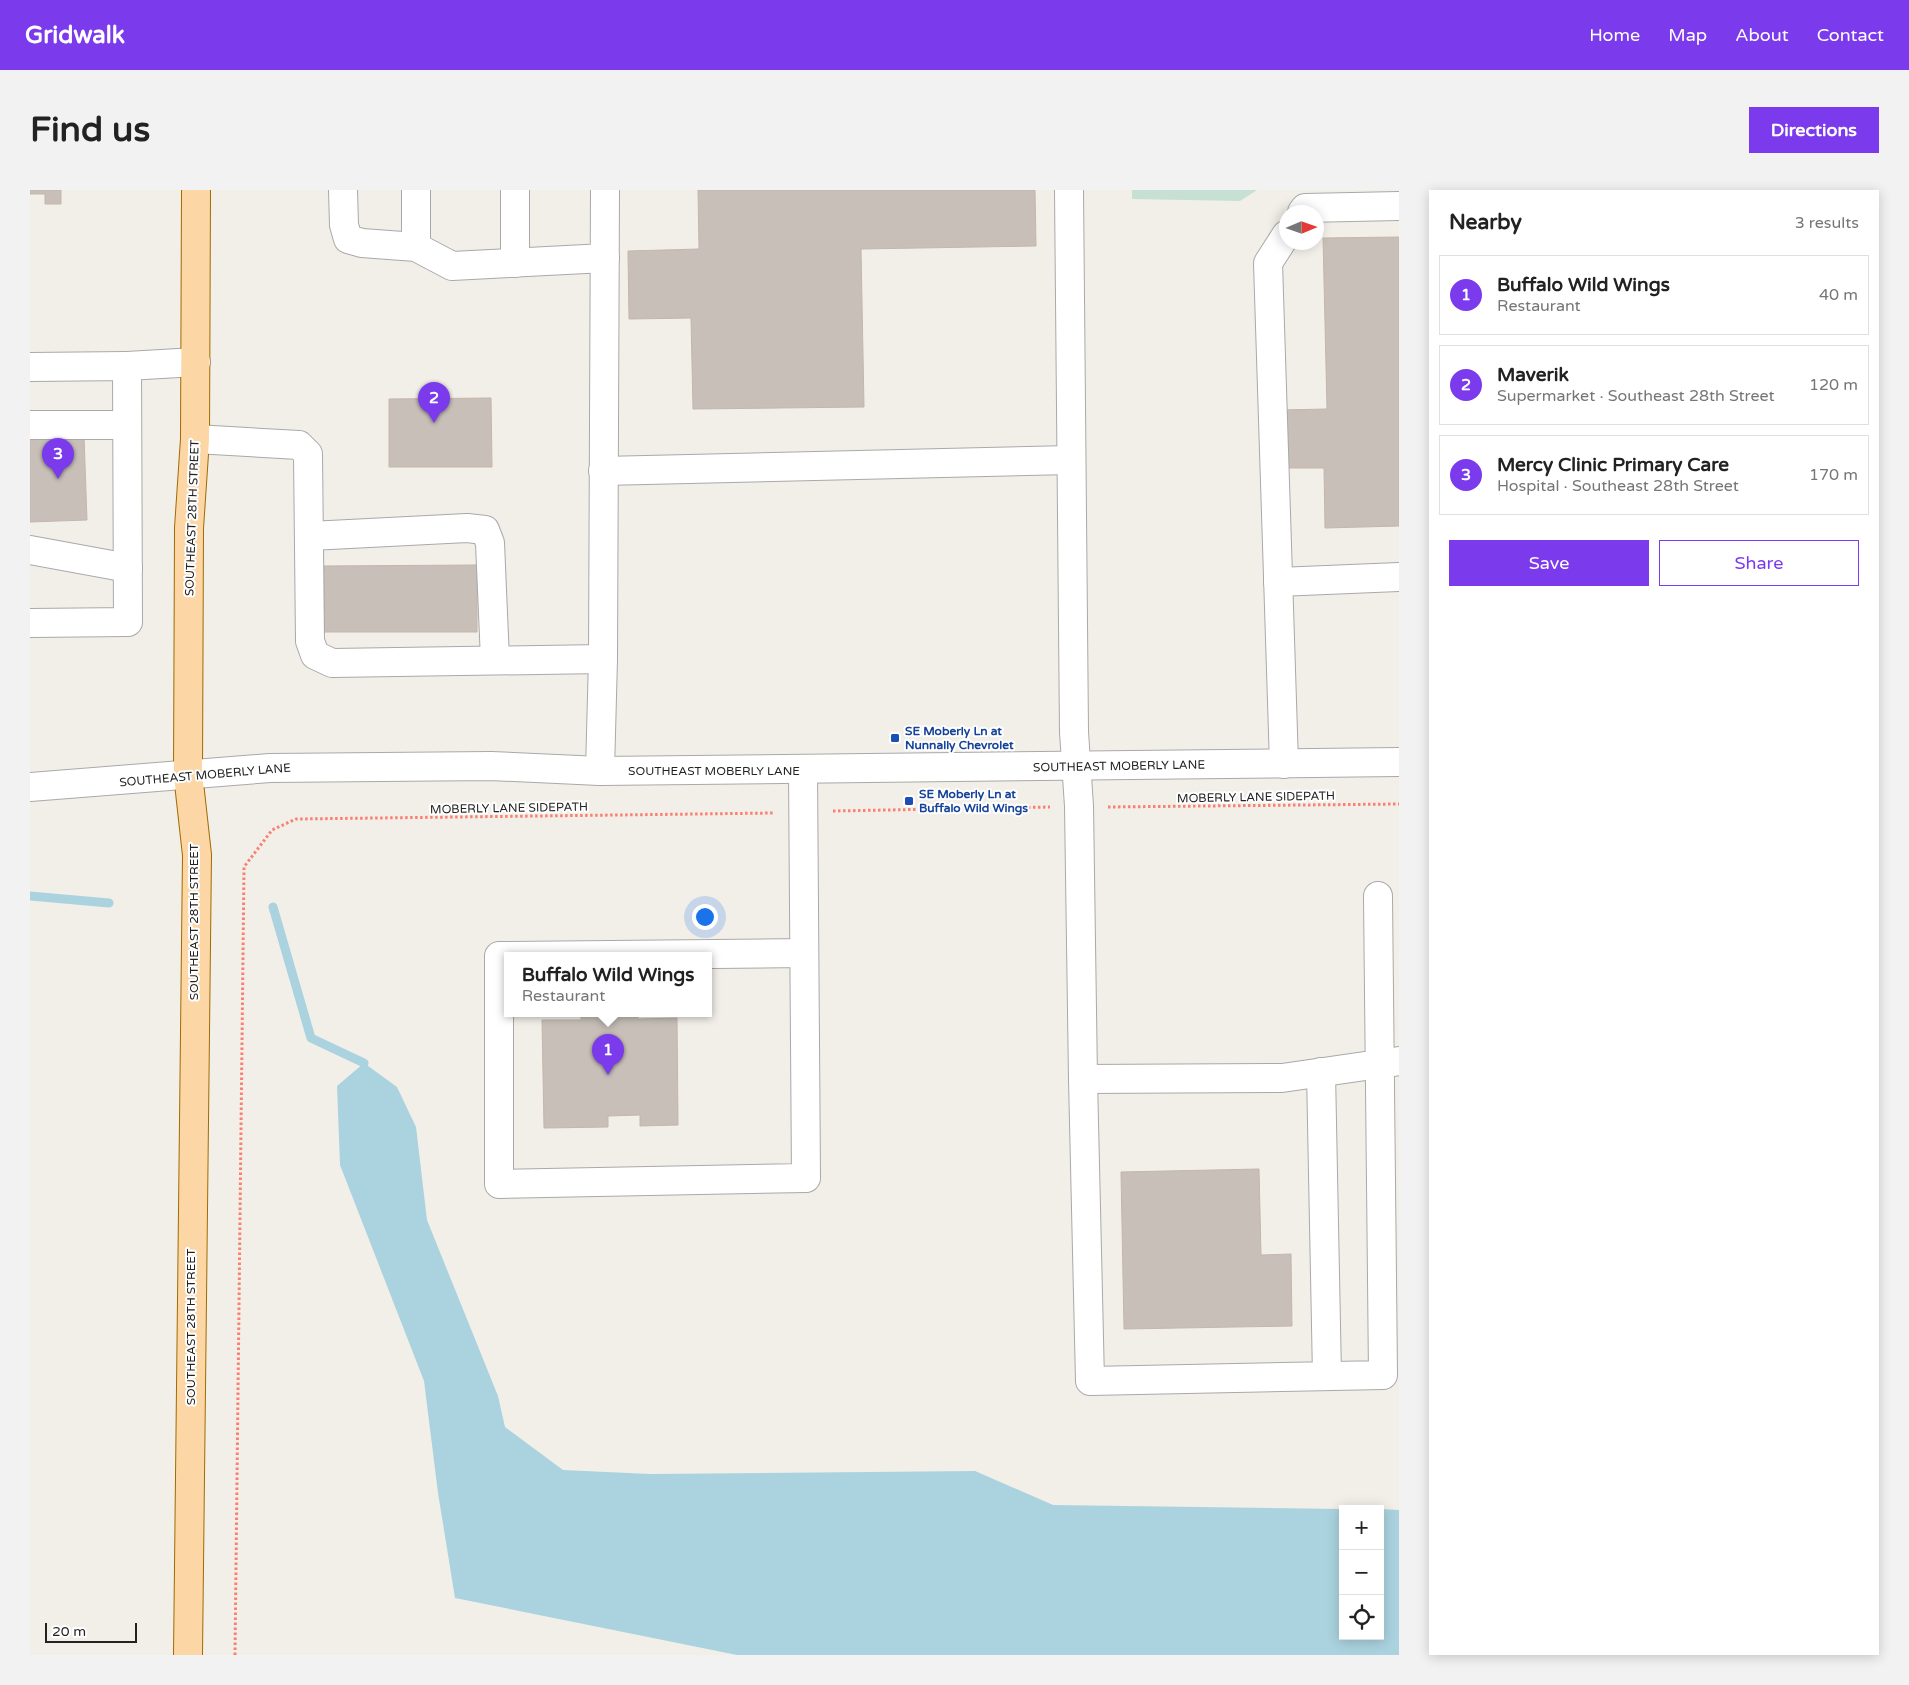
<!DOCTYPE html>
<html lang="en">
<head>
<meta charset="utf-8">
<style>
	:root { --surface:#fff; --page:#f2f2f2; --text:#222; --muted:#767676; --line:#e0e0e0; --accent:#7c3aed }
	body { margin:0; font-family:"Varela Round",sans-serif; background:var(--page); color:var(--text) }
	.controls { position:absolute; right:15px; bottom:15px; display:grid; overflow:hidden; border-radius:0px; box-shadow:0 2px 12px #0003 }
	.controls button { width:45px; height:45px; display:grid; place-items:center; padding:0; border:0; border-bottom:1px solid var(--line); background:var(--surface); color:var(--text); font:25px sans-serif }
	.compass { position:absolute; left:1249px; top:15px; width:45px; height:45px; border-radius:50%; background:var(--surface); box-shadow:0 2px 12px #0003; rotate:88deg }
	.scale { position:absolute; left:15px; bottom:12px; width:92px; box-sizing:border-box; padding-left:5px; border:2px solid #222; border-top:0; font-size:14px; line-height:18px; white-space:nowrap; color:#222; -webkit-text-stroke:4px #fff; paint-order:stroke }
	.you { position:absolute; left:674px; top:726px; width:18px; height:18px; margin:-12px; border:4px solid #fff; border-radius:50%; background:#1a73e8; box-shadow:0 0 0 8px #1a73e833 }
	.badge { display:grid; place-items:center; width:32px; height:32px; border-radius:50%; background:var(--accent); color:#fff; font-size:16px; font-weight:700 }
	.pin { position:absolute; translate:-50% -41px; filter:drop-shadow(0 1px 2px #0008) }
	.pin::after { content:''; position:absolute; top:26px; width:18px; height:15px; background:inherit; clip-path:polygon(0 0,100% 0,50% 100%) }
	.popup { position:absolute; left:474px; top:762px; width:208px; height:65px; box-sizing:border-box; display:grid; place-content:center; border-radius:0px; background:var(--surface); filter:drop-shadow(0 1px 4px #0005); font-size:16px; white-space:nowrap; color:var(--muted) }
	.popup b { font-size:19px; color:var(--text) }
	.popup::after { content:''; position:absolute; left:50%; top:100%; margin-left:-10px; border:10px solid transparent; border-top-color:var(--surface) }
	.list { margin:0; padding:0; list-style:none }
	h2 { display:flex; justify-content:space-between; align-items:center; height:65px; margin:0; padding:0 20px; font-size:21px }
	h2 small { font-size:16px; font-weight:400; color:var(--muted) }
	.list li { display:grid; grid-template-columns:32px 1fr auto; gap:15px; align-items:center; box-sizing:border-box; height:80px; margin:0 10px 10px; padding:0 10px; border:1px solid var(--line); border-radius:0px }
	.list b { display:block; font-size:19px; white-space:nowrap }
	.list p { margin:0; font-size:16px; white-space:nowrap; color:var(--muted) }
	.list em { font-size:16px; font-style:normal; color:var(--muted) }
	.actions { display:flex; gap:10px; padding:15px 20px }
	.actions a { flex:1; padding:11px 0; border:1px solid var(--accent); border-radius:0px; text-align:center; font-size:18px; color:var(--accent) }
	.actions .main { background:var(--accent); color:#fff }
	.icon { flex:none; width:28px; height:28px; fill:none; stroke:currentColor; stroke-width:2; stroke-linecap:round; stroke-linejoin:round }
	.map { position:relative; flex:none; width:1369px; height:1465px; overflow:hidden; border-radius:0px }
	header { display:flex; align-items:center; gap:30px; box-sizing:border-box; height:70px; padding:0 25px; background:var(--accent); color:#fff }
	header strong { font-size:24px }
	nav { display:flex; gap:28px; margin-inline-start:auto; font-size:18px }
	.intro { display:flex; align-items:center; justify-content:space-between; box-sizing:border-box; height:120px; padding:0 30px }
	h1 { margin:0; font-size:35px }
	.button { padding:12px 22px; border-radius:0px; background:var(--accent); color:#fff; font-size:18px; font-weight:700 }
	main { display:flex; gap:30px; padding:0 30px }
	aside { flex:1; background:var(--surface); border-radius:0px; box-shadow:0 2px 12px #0003 }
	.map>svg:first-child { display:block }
</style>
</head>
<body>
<header>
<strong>Gridwalk</strong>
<nav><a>Home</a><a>Map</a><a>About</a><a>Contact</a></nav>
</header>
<div class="intro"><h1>Find us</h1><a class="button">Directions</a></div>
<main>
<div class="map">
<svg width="1369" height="1465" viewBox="0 0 1369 1465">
	<rect width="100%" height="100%" fill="#f2efe9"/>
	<!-- wetland -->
	<path fill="#c6e0d4" d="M1102 0H1227L1210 11 1102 9Z"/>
	<!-- water -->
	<path fill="#aad3df" d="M334 873 367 897 386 937 397 1030 468 1206 475 1237 533 1280 620 1284 945 1281 1023 1315 1313 1319V1446H1350V1319L1369 1320V1465H707L425 1408 408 1303 394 1191 310 975 307 896Z"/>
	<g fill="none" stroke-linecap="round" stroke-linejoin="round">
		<!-- stream -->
		<g stroke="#aad3df" stroke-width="9">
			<path d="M0 706 79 713"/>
			<path d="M243 717 281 848 334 873"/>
		</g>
	</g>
	<!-- building -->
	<g fill="#c7bfb8" stroke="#c4b6ab">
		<path d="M0 0H31V14H15V4H0Z"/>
		<path d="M668 0H1005L1006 56 831 59 834 217 663 219 661 128 599 129 598 61 669 59Z"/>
		<path d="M1369 47V336L1295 338 1294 278H1252L1250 220 1297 219 1293 48Z"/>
		<path d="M461 208 462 277H359V209Z"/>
		<path d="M54 246 57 330 0 332V248Z"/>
		<path d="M447 375V442H294V376Z"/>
		<path d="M551 824H608V829L647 828 648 935 610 936V925L578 926V937L514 938 512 830H551Z"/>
		<path d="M1229 979 1231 1065 1261 1064 1262 1136 1094 1139 1091 982Z"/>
	</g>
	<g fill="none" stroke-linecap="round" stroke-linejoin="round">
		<!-- minor casing -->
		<g stroke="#a9a9a9" stroke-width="30">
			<g id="minor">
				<path d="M313 0 314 35 318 49 332 53 386 57 422 76 575 68"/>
				<path d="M386 0V57"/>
				<path d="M1039 0 1044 542 1049 616 1053 889 1252 888 1369 871"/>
				<path d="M1272 22 1275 18 1369 16"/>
				<path d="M485 73V0"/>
				<path d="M97 176 166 172"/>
				<path d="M0 177 97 176 98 432 0 433"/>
				<path d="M0 235H97"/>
				<path d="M165 249 269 255 278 264 280 451 285 465 302 473 573 469"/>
				<path d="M573 281 1041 270"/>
				<path d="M280 346 437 338 455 340 460 353 465 470"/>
				<path d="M0 360 98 378"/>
				<path d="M1248 392 1369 387"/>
				<path d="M1254 574 1238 73 1256 45"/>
				<path d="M773 580 776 988 469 994V766L774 763"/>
				<path d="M570 581 573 469 575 0"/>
				<path d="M0 597 240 578 461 576 570 581 1369 572"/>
				<path d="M1291 882 1297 1186"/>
				<path d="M1053 889 1060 1191 1353 1185 1348 706"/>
			</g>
		</g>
		<!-- major casing -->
		<g stroke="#a06b00" stroke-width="30">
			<path id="major" d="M158 1465 167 665 158 584 159 338 165 249 166 0"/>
		</g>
		<!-- path -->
		<g stroke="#fa8072" stroke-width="3" stroke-dasharray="2.5 2.5" stroke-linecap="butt">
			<path d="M1078 617 1369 614"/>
			<path d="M803 621 1020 617"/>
			<path d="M205 1465 214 677 242 640 266 629 745 623"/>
		</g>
		<!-- minor -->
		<use href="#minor" stroke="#fff" stroke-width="28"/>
		<!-- major -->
		<use href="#major" stroke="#fcd6a4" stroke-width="28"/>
	</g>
	<!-- markers -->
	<g fill="#1a4fb4" stroke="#fff" stroke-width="2">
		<rect x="860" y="543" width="10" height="10" rx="2.5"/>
		<rect x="874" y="606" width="10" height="10" rx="2.5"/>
	</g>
	<g text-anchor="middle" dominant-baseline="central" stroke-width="4" stroke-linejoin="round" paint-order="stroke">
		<!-- street labels -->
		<g font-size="12" fill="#222" stroke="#fff">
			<text transform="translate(162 328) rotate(-88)">SOUTHEAST 28TH STREET</text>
			<text transform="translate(1089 576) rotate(-1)">SOUTHEAST MOBERLY LANE</text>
			<text x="684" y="581">SOUTHEAST MOBERLY LANE</text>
			<text transform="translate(175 585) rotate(-5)">SOUTHEAST MOBERLY LANE</text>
			<text transform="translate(1226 607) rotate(-1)">MOBERLY LANE SIDEPATH</text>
			<text transform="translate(479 618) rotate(-1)">MOBERLY LANE SIDEPATH</text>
			<text transform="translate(164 732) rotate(-90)">SOUTHEAST 28TH STREET</text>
			<text transform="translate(161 1137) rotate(-90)">SOUTHEAST 28TH STREET</text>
		</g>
		<!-- transit labels -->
		<g font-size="12" font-weight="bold" fill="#164399" stroke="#fff" text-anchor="start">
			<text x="875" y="541">SE Moberly Ln at<tspan x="875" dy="14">Nunnally Chevrolet</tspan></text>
			<text x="889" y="604">SE Moberly Ln at<tspan x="889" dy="14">Buffalo Wild Wings</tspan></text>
		</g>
	</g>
</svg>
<div class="controls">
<button>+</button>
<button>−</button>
<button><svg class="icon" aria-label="locate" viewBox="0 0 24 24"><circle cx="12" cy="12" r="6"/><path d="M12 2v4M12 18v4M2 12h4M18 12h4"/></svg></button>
</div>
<svg class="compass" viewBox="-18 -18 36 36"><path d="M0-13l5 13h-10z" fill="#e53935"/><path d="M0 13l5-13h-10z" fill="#767676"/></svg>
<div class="scale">20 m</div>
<div class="you"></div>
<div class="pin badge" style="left:578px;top:885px">1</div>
<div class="popup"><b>Buffalo Wild Wings</b>Restaurant</div>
<div class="pin badge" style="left:404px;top:233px">2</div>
<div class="pin badge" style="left:28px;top:289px">3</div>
</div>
<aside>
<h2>Nearby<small>3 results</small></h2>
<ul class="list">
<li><span class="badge">1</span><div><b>Buffalo Wild Wings</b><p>Restaurant</p></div><em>40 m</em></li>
<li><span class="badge">2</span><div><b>Maverik</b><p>Supermarket · Southeast 28th Street</p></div><em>120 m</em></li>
<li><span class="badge">3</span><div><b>Mercy Clinic Primary Care</b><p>Hospital · Southeast 28th Street</p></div><em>170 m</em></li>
</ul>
<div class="actions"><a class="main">Save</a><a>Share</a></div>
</aside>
</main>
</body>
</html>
